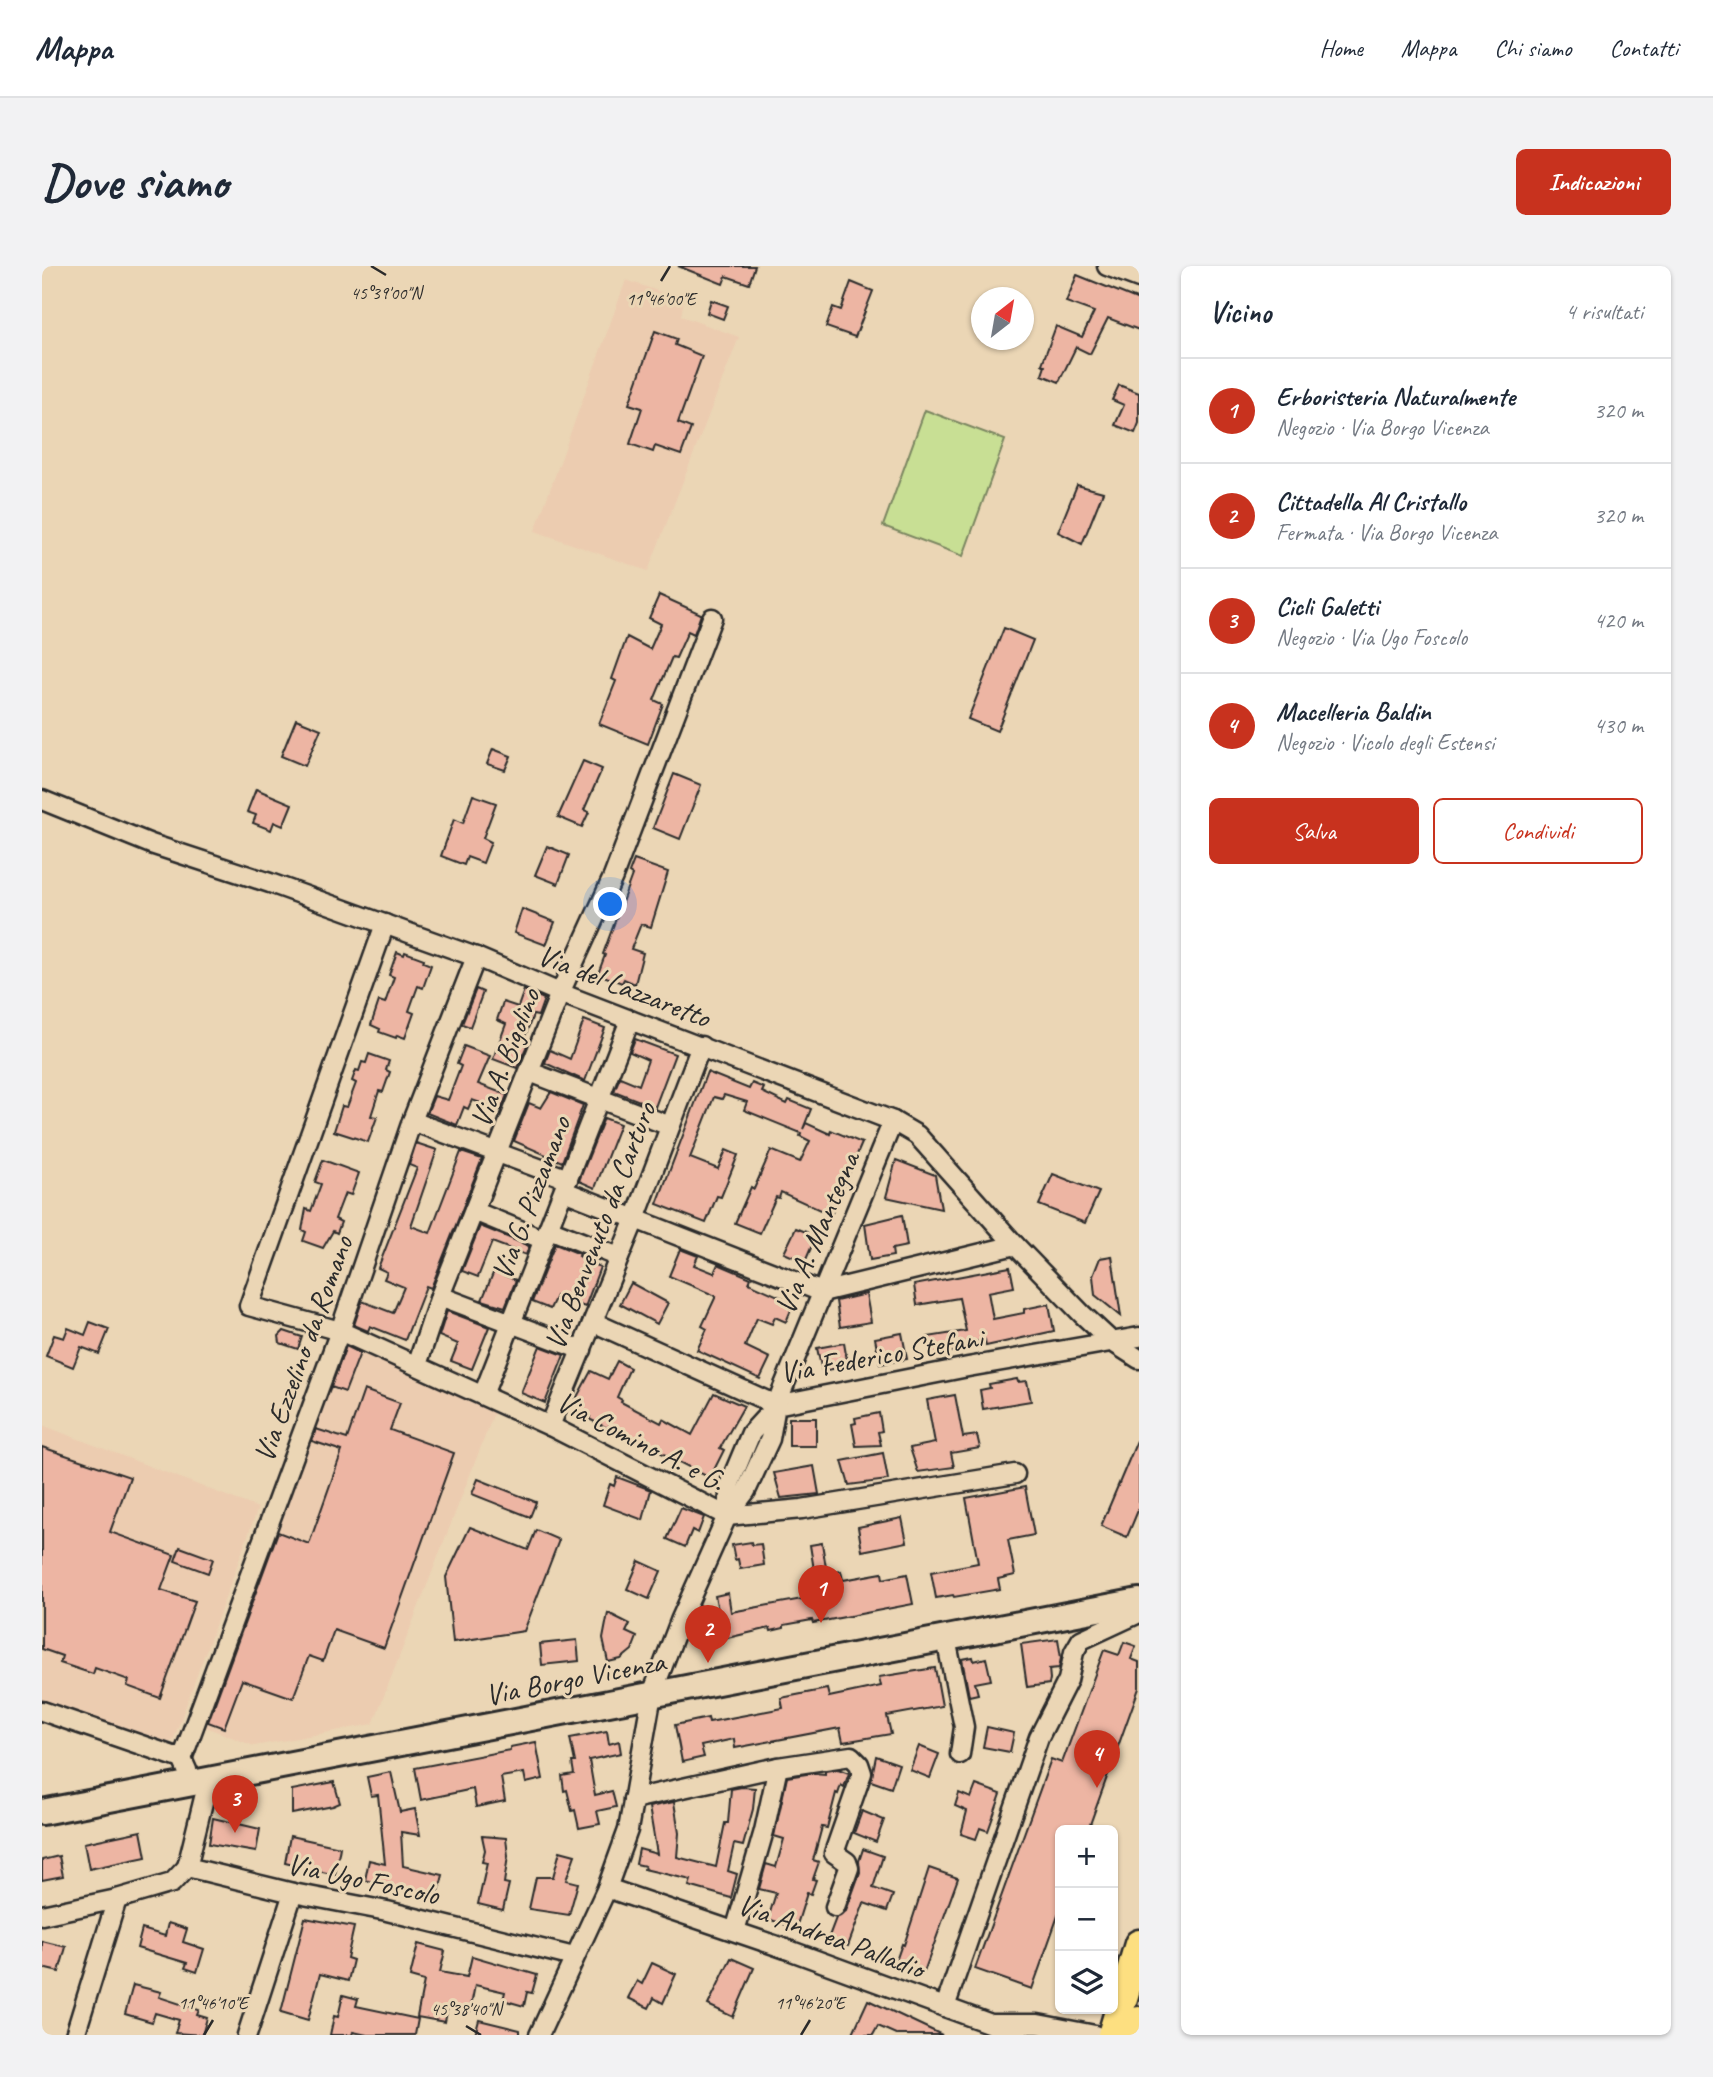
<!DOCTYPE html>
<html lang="it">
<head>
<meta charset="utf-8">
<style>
	:root { --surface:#fff; --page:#f2f2f3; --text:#1f2937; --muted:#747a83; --line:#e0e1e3; --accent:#c8321e }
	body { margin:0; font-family:Caveat,sans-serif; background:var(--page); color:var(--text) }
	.controls { position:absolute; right:21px; bottom:21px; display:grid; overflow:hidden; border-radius:10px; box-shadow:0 2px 5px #0004 }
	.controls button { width:63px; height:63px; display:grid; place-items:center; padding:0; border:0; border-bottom:2px solid var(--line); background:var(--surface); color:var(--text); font:35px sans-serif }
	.compass { position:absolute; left:929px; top:21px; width:63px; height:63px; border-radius:50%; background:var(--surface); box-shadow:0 2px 5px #0004; rotate:31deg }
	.you { position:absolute; left:569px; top:639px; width:24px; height:24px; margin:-18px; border:5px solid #fff; border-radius:50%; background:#1a73e8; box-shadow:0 0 0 10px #1a73e833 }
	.badge { display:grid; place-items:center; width:46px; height:46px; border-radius:50%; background:var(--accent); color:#fff; font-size:23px; font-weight:700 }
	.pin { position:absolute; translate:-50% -58px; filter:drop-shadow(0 2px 4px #0008) }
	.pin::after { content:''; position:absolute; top:37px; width:24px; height:21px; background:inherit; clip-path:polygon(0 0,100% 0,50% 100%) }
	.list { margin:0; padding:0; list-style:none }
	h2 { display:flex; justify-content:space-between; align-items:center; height:91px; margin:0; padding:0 28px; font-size:30px }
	h2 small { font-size:23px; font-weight:400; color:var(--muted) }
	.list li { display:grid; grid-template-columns:46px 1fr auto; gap:21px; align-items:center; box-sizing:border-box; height:105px; padding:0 28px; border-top:2px solid var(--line) }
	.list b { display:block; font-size:26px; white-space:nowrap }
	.list p { margin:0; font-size:23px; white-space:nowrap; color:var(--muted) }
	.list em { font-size:23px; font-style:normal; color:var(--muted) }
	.actions { display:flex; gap:14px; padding:21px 28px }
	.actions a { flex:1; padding:16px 0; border:2px solid var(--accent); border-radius:10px; text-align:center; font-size:24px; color:var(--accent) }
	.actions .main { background:var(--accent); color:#fff }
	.icon { flex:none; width:38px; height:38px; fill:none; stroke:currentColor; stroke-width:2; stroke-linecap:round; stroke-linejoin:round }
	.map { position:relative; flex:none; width:1097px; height:1769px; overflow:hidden; border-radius:10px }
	header { display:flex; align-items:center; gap:42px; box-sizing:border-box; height:98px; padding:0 35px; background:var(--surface); border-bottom:2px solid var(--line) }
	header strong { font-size:33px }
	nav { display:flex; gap:38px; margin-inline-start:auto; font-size:24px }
	.intro { display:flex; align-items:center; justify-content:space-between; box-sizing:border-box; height:168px; padding:0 42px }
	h1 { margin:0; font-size:49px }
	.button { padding:18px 32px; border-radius:10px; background:var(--accent); color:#fff; font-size:24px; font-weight:700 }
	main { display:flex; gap:42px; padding:0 42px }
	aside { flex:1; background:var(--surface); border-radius:10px; box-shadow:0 2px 5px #0004 }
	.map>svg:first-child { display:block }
</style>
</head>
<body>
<header>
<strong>Mappa</strong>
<nav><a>Home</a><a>Mappa</a><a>Chi siamo</a><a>Contatti</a></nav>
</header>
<div class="intro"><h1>Dove siamo</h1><a class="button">Indicazioni</a></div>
<main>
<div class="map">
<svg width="1097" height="1769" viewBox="0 0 1097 1769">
	<rect width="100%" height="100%" fill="#ebd6b5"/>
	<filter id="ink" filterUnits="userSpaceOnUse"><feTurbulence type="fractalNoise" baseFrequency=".0143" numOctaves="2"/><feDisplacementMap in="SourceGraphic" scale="14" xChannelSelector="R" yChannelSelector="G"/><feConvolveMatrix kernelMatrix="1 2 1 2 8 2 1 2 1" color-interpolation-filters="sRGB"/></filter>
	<g filter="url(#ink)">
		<!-- built -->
		<g fill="#ecccb0">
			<path d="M584 14 642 34 639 50 697 71 606 305 493 265Z"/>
			<path d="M300 1074 454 1142 331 1458 212 1480 161 1460Z"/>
			<path d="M0 1159 216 1242 131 1475 115 1479 0 1439Z"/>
		</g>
		<!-- green -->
		<path fill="#c8df94" stroke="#7a8560" stroke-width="2" d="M883 144 963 174 921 290 841 260Z"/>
		<!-- building -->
		<g fill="#edb5a3" stroke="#2b2b2b" stroke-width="2">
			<path d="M636 0H713L707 18 684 10 681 18Z"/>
			<path d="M1035 9 1097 34V64L1066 52 1048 88 1034 81 1017 116 1000 109 1003 100 1000 98 1014 60 1040 71 1052 46 1024 36Z"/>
			<path d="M809 16 831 25 813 71 784 61 791 41 799 44Z"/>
			<path d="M669 34 686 40 681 53 665 47Z"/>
			<path d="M613 65 635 73 633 79 660 90 636 157 649 162 639 189 613 180 611 186 588 178 600 142 587 138Z"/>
			<path d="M1077 119 1097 127V157L1093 167 1073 159 1082 139 1070 134Z"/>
			<path d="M1035 219 1061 226 1040 278 1016 266Z"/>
			<path d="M617 329 659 348 652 368 646 365 634 392 630 391 612 434 621 438 606 478 557 458 574 415 570 413 585 371 608 383 619 358 607 352Z"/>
			<path d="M962 362 991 374 955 465 926 453Z"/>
			<path d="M254 453 279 463 263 500 239 490Z"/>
			<path d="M451 483 469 490 463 504 445 498Z"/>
			<path d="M541 495 560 503 542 544 547 546 540 561 516 551Z"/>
			<path d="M632 508 659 519 638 573 611 562Z"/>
			<path d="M214 523 250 538 241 560 232 556 229 564 211 557 214 549 205 546Z"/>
			<path d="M431 529 454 537 441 572 449 576 441 597 425 591 422 599 399 590 412 553 421 557Z"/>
			<path d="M505 580 527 589 516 618 493 609Z"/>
			<path d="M592 594 626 606 609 661 599 658 589 683 601 687 593 718 582 713 580 717 556 708 563 689 561 688 590 609 587 607Z"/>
			<path d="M480 643 513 656 504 679 472 667Z"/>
			<path d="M355 686 362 689 363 686 382 693 381 696 389 699 381 722 376 720 367 745 372 747 363 772 355 769 354 772 337 766 338 763 329 759 337 735 343 737 352 711 347 709Z"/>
			<path d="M434 723 441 726 428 761 420 758Z"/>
			<path d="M482 724 502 733 496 750 491 749 482 773 487 775 475 802 451 793 464 758 455 754 461 736 476 741Z"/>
			<path d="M542 754 563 762 543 815 503 797 508 784 528 793Z"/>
			<path d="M593 773 633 788 613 841 572 825 578 811 597 819 606 794 588 786Z"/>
			<path d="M422 780 448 790 436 818 465 829 459 844 430 834 426 843 422 841 415 859 385 847 392 830 406 834 419 800 415 798Z"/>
			<path d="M327 788 347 795 344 804 348 806 341 826 337 825 329 850 335 851 326 876 292 865 300 840 305 841 314 817 310 815 314 804 317 805 320 796 324 797Z"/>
			<path d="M665 806 707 823 710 817 722 822 720 826 745 838 747 834 769 843 761 863 764 857 788 868 789 864 820 877 789 949 739 926 737 932 734 931 718 967 693 957 709 921 712 923 729 884 758 896 768 875 758 870 759 867 702 844 705 836 682 829 680 833 672 831 648 892 676 903 684 884 696 889 679 931 675 930 664 957 615 938Z"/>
			<path d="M509 826 541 839 520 896 472 875 487 837 499 842Z"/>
			<path d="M562 852 578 858 553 922 537 915Z"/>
			<path d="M374 877 395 884 369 960 388 967 419 886 440 893 389 1022 384 1020 363 1074 328 1060 326 1065 312 1059 320 1035 351 1047 362 1021 342 1013 345 1006 336 1002 375 902 367 899Z"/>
			<path d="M281 894 317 907 309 929 303 927 293 953 299 956 295 967 291 965 281 982 261 975 264 966 260 964 264 943 269 945 279 918 273 916Z"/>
			<path d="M854 894 893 909 899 943 844 931Z"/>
			<path d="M1011 908 1057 926 1043 957 997 939Z"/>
			<path d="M860 949 865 980 850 983 851 990 828 994 823 958Z"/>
			<path d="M438 960 487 980 484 989 450 976 436 1011 420 1005Z"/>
			<path d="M754 962 774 970 763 996 742 987Z"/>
			<path d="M513 978 538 988 537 990 558 1001 543 1041 514 1030 508 1043 490 1036Z"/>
			<path d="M638 983 656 990 652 999 672 1007 676 998 709 1012 707 1017 752 1037 744 1056 733 1051 730 1058 715 1052 703 1080 728 1092 718 1113 655 1084 665 1063 660 1060 674 1030 627 1010Z"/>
			<path d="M1070 990 1071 997 1079 1050 1053 1029 1051 1010 1058 992Z"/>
			<path d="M968 1001 972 1021 946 1026 951 1053 982 1047V1043L1007 1038 1012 1065 944 1080 943 1074 914 1080 915 1085 890 1089 886 1071 924 1065 917 1032 875 1039 872 1019Z"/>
			<path d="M452 1005 474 1014 463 1041 440 1034Z"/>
			<path d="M589 1017 626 1037 615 1058 578 1038Z"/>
			<path d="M824 1028 829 1056 798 1061 794 1035Z"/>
			<path d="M405 1045 447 1061 430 1103 409 1095 416 1078 397 1070Z"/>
			<path d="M48 1056 67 1063 57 1088 39 1081 31 1101 4 1090 12 1069 22 1072 26 1062 43 1069Z"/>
			<path d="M242 1065 260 1071 256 1083 238 1077 237 1070Z"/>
			<path d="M860 1067 865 1093 838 1098 833 1072Z"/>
			<path d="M802 1077 806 1100 780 1105 775 1082Z"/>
			<path d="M304 1080 318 1087 303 1126 289 1121Z"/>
			<path d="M498 1080 522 1089 503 1137 479 1127Z"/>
			<path d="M575 1095 588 1102 575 1131 580 1134 579 1136 619 1157 621 1153 650 1169 672 1127 702 1140 678 1182 682 1184 668 1212 567 1160 565 1162 547 1153 548 1151 532 1143 537 1133 535 1131 549 1105 566 1113Z"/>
			<path d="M975 1113 976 1116 985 1115 989 1135 941 1143 938 1124 948 1122 947 1118Z"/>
			<path d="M322 1124 358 1137 348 1164 412 1187 342 1382 292 1364 281 1395 267 1390 251 1432 200 1414 182 1462 166 1456 236 1266 267 1278 300 1185 270 1175 274 1163 305 1173Z"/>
			<path d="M913 1129 921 1171 935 1169 938 1182 909 1187 912 1201 876 1206 868 1182 893 1177 885 1134Z"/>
			<path d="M837 1147 840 1165 836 1166 839 1179 814 1180 810 1158 814 1157 813 1152Z"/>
			<rect x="747" y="1152" width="27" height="28"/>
			<path d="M1097 1170V1242L1085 1271 1059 1260Z"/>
			<path d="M0 1181 88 1211 68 1266 132 1289 119 1324 153 1335 118 1432 85 1420 87 1414 53 1402 51 1408 18 1397 20 1390 0 1383Z"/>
			<path d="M841 1187 846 1214 807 1219 800 1195Z"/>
			<path d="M772 1200 777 1228 739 1232 732 1207Z"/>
			<path d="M575 1211 609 1224 601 1254 561 1239 568 1218 572 1220Z"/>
			<path d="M436 1213 494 1236 488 1251 430 1228Z"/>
			<path d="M983 1221 992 1269 966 1274 973 1309 956 1313 958 1323 912 1331 911 1329 894 1332 889 1306 936 1297 924 1232Z"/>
			<path d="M639 1242 662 1251 656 1267 650 1264 643 1281 625 1273Z"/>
			<path d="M860 1252 865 1276 820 1285 816 1261Z"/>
			<path d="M428 1261 486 1284 494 1264 517 1274 482 1365 411 1376 404 1311Z"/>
			<path d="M709 1276 710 1279 719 1278 722 1299 698 1303 696 1293 693 1294 690 1279Z"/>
			<path d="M780 1277 785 1308 799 1305 801 1314 840 1307 841 1313 865 1308 871 1338 771 1357 770 1354 742 1359V1362L729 1365 728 1362 664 1377 658 1347 676 1344 673 1330 686 1327 689 1346 766 1332 762 1312 773 1310 768 1279Z"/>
			<path d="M138 1281 171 1293 166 1307 133 1295Z"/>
			<path d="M597 1295 619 1305 607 1333 585 1323Z"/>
			<path d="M566 1347 588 1358 584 1366 595 1371 590 1384 579 1393 566 1396 561 1373Z"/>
			<path d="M1016 1373 1019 1392 1017 1402 1007 1403 1008 1413 1007 1418 985 1421 979 1378Z"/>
			<path d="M535 1374 537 1395 500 1399 498 1378Z"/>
			<path d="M1082 1376 1094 1380 1089 1393 1097 1396V1422L1046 1564H1018V1644L990 1723 933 1703 1009 1493 1020 1497 1062 1384 1077 1389Z"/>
			<path d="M931 1391 932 1395 944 1392 949 1414 933 1417 936 1428 927 1430 920 1393Z"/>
			<path d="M893 1402 900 1440 845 1450 849 1468 801 1476 798 1462 693 1482 692 1473 659 1480 662 1491 640 1496 633 1459 666 1452 667 1456 741 1442 739 1432 785 1423 787 1431 839 1420 837 1411Z"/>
			<path d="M945 1461 972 1467 968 1486 941 1481Z"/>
			<path d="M565 1465 567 1478 577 1475 579 1487 547 1494 553 1529 570 1525 574 1541 555 1545 558 1558 537 1562 533 1544 530 1545 525 1524 522 1525 520 1510 532 1508 530 1496H533L528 1472Z"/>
			<path d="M494 1476 501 1513 484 1517 482 1507 459 1511 463 1535 434 1541 431 1523 379 1534 373 1502 468 1484V1481Z"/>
			<path d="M877 1480 897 1488 888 1512 868 1504Z"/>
			<path d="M834 1490 857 1498 849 1522 829 1515Z"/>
			<path d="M796 1503 807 1507 802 1521 799 1519 796 1528 794 1527 785 1562 780 1561 771 1594 777 1596 771 1613 774 1614 769 1628 765 1627 754 1662 726 1653 734 1627 717 1623 724 1598 734 1601 742 1573 732 1570 745 1511 771 1507 783 1508V1505Z"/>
			<path d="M349 1506 358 1546 373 1543 378 1569 359 1566 361 1600 401 1609 396 1629 359 1621 358 1623 323 1614 327 1594 343 1598 336 1529 329 1530 325 1511Z"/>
			<path d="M292 1516 298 1537 291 1540 250 1548V1524Z"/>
			<path d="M934 1519 959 1528 946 1565 938 1562 934 1573 919 1568 925 1545 913 1540 917 1527 929 1532Z"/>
			<path d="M700 1521 713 1522 711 1543 701 1580 692 1578 686 1605 695 1608 689 1632 647 1620 649 1614 602 1603 603 1600 594 1598 597 1583 615 1588 607 1541 632 1536 637 1567 635 1591 674 1601 683 1557H686L689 1523Z"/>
			<path d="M820 1545 842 1554 834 1576 812 1567Z"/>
			<path d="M171 1552 218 1563 214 1586 167 1578Z"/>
			<path d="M99 1565 104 1591 47 1603 42 1577Z"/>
			<path d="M248 1570 298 1581 293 1609 243 1597Z"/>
			<path d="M440 1570 464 1572 466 1590 462 1617 467 1618 461 1644 436 1638 445 1597 440 1596 443 1584Z"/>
			<path d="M821 1583 841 1590 831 1622 851 1629 845 1645 822 1637 806 1680 786 1673 794 1652 804 1645 818 1606 817 1595Z"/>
			<path d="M518 1585 533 1589 524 1614 536 1617 527 1649 487 1643 494 1611H511Z"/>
			<path d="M17 1590 21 1610 0 1614V1594Z"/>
			<path d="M887 1602 916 1612 882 1706 854 1695 860 1678 862 1679Z"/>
			<path d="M263 1652 312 1661 305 1692 311 1694 306 1715 278 1708 266 1754 239 1746Z"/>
			<path d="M126 1657 145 1663 141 1676 162 1683 155 1706 143 1702 145 1697 95 1682 100 1663 123 1670Z"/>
			<path d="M0 1675 24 1681 17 1706 0 1702Z"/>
			<path d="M376 1678 403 1685 398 1706 425 1711 430 1690 495 1709 490 1727 485 1726 482 1740 461 1734 463 1726 433 1719 428 1745 406 1740 403 1756 375 1751 382 1715 368 1711Z"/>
			<path d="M689 1692 712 1702 691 1751 666 1739Z"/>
			<path d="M610 1697 634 1708 621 1737 612 1732 607 1742 586 1732 595 1715 600 1718Z"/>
			<path d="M91 1719 119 1726 117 1731 157 1744 155 1749 165 1752 160 1769 133 1767 137 1754 113 1747 110 1756 83 1748Z"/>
			<path d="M301 1729 316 1733 314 1740 376 1753 373 1769H325L311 1766 310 1769H288L292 1750 296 1751Z"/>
			<path d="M826 1734 900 1769H856L836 1760 831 1769H810Z"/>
			<path d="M437 1754 478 1764V1769H433Z"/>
		</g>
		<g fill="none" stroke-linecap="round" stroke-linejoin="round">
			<!-- street casing -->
			<g stroke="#2b2b2b" stroke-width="23">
				<g id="street">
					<path d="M1065 0 1097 12"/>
					<path d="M0 534 109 578 228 617 434 691 518 727 851 855 875 869 973 979 1040 1048 1069 1075 1097 1093"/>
					<path d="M343 658 207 1040 298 1065 508 1160 685 1250 760 1243 973 1208"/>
					<path d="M488 806 628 860"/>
					<path d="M370 855 526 913"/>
					<path d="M522 925 780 1026 973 979"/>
					<path d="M432 945 502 974"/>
					<path d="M507 963 577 991"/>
					<path d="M398 1030 540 1084"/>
					<path d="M551 1056 734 1139 926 1101 1097 1071"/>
					<path d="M375 1099 398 1030 518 727 571 611 670 352"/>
					<path d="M441 1129 588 754"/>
					<path d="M508 1160 593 953 659 780"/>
					<path d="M685 1250 688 1217 709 1167 733 1141"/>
					<path d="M904 1373 922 1461 918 1488"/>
					<path d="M0 1445 140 1493 145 1504"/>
					<path d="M140 1493 298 1065 370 855 434 691"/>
					<path d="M736 1501 809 1490 817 1498 820 1507 792 1587 805 1596 807 1602 793 1641"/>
					<path d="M169 1514 162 1532 145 1601 251 1627 345 1645 532 1691"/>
					<path d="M591 1533 736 1501 722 1565 693 1665"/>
					<path d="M565 1622 744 1683 949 1758H996L1053 1769"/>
					<path d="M0 1649 75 1633 130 1617 145 1601"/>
					<path d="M903 1741 997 1471 1026 1414 1032 1386 1039 1374 1097 1347"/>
					<path d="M33 1769 75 1633"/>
					<path d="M205 1769 251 1627"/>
					<path d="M497 1769 565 1622 586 1564 610 1428 638 1355 685 1250 704 1225 728 1173 734 1139 851 855"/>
				</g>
			</g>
			<!-- secondary casing -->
			<g stroke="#2b2b2b" stroke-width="30">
				<path id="secondary" d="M0 1546 1097 1335"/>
			</g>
			<!-- primary casing -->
			<g stroke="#2b2b2b" stroke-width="33">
				<g id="primary">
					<path d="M1070 1769 1097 1678"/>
					<path d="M1090 1769 1097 1755"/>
				</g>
			</g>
			<!-- street -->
			<use href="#street" stroke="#ebd6b5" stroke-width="18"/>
			<!-- secondary -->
			<use href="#secondary" stroke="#ebd6b5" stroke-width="24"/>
			<!-- primary -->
			<use href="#primary" stroke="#fddf80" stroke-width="28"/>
		</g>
	</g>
	<!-- ticks -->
	<path fill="none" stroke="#2b2b2b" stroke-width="2.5" d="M329 0 344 9M619 15 628 0M424 1760 439 1769M162 1769 171 1754M759 1769 768 1754"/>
	<g text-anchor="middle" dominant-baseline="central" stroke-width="6" stroke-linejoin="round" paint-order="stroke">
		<!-- street labels -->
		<g font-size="30" fill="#2b2b2b" stroke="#ebd6b5">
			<text transform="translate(582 720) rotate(21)">Via del Lazzaretto</text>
			<text transform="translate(463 792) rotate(-69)">Via A. Bigolino</text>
			<text transform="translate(489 932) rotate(-69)">Via G. Pizzamano</text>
			<text transform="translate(558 960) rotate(-69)">Via Benvenuto da Carturo</text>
			<text transform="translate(775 967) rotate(-67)">Via A. Mantegna</text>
			<text transform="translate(261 1083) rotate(-70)">Via Ezzelino da Romano</text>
			<text transform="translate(839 1089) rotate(-10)">Via Federico Stefani</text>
			<text transform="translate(599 1175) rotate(27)">Via Comino A. e G.</text>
			<text transform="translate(533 1412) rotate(-11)">Via Borgo Vicenza</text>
			<text transform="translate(321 1613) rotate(12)">Via Ugo Foscolo</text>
			<text transform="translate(789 1670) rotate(20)">Via Andrea Palladio</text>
		</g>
	</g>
	<g font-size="18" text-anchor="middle" fill="#2b2b2b" stroke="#ebd6b5" stroke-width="6" stroke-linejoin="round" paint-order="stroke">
		<text x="344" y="33">45°39'00"N</text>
		<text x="619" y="39">11°46'00"E</text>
		<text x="171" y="1743">11°46'10"E</text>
		<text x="768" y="1743">11°46'20"E</text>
		<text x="424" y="1749">45°38'40"N</text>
	</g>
</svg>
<div class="controls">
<button>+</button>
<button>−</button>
<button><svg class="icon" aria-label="layers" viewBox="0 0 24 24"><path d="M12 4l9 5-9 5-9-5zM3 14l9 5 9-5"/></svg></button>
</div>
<svg class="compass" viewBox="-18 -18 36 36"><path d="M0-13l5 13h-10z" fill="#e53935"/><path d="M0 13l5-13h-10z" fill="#747a83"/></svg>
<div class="you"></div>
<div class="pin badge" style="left:779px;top:1357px">1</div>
<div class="pin badge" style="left:666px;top:1397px">2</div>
<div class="pin badge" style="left:193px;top:1567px">3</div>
<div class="pin badge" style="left:1055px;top:1522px">4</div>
</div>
<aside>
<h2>Vicino<small>4 risultati</small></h2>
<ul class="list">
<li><span class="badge">1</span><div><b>Erboristeria Naturalmente</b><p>Negozio · Via Borgo Vicenza</p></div><em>320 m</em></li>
<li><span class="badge">2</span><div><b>Cittadella Al Cristallo</b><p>Fermata · Via Borgo Vicenza</p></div><em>320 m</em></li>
<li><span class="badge">3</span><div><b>Cicli Galetti</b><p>Negozio · Via Ugo Foscolo</p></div><em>420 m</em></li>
<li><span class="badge">4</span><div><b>Macelleria Baldin</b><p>Negozio · Vicolo degli Estensi</p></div><em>430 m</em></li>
</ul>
<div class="actions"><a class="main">Salva</a><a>Condividi</a></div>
</aside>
</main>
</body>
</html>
